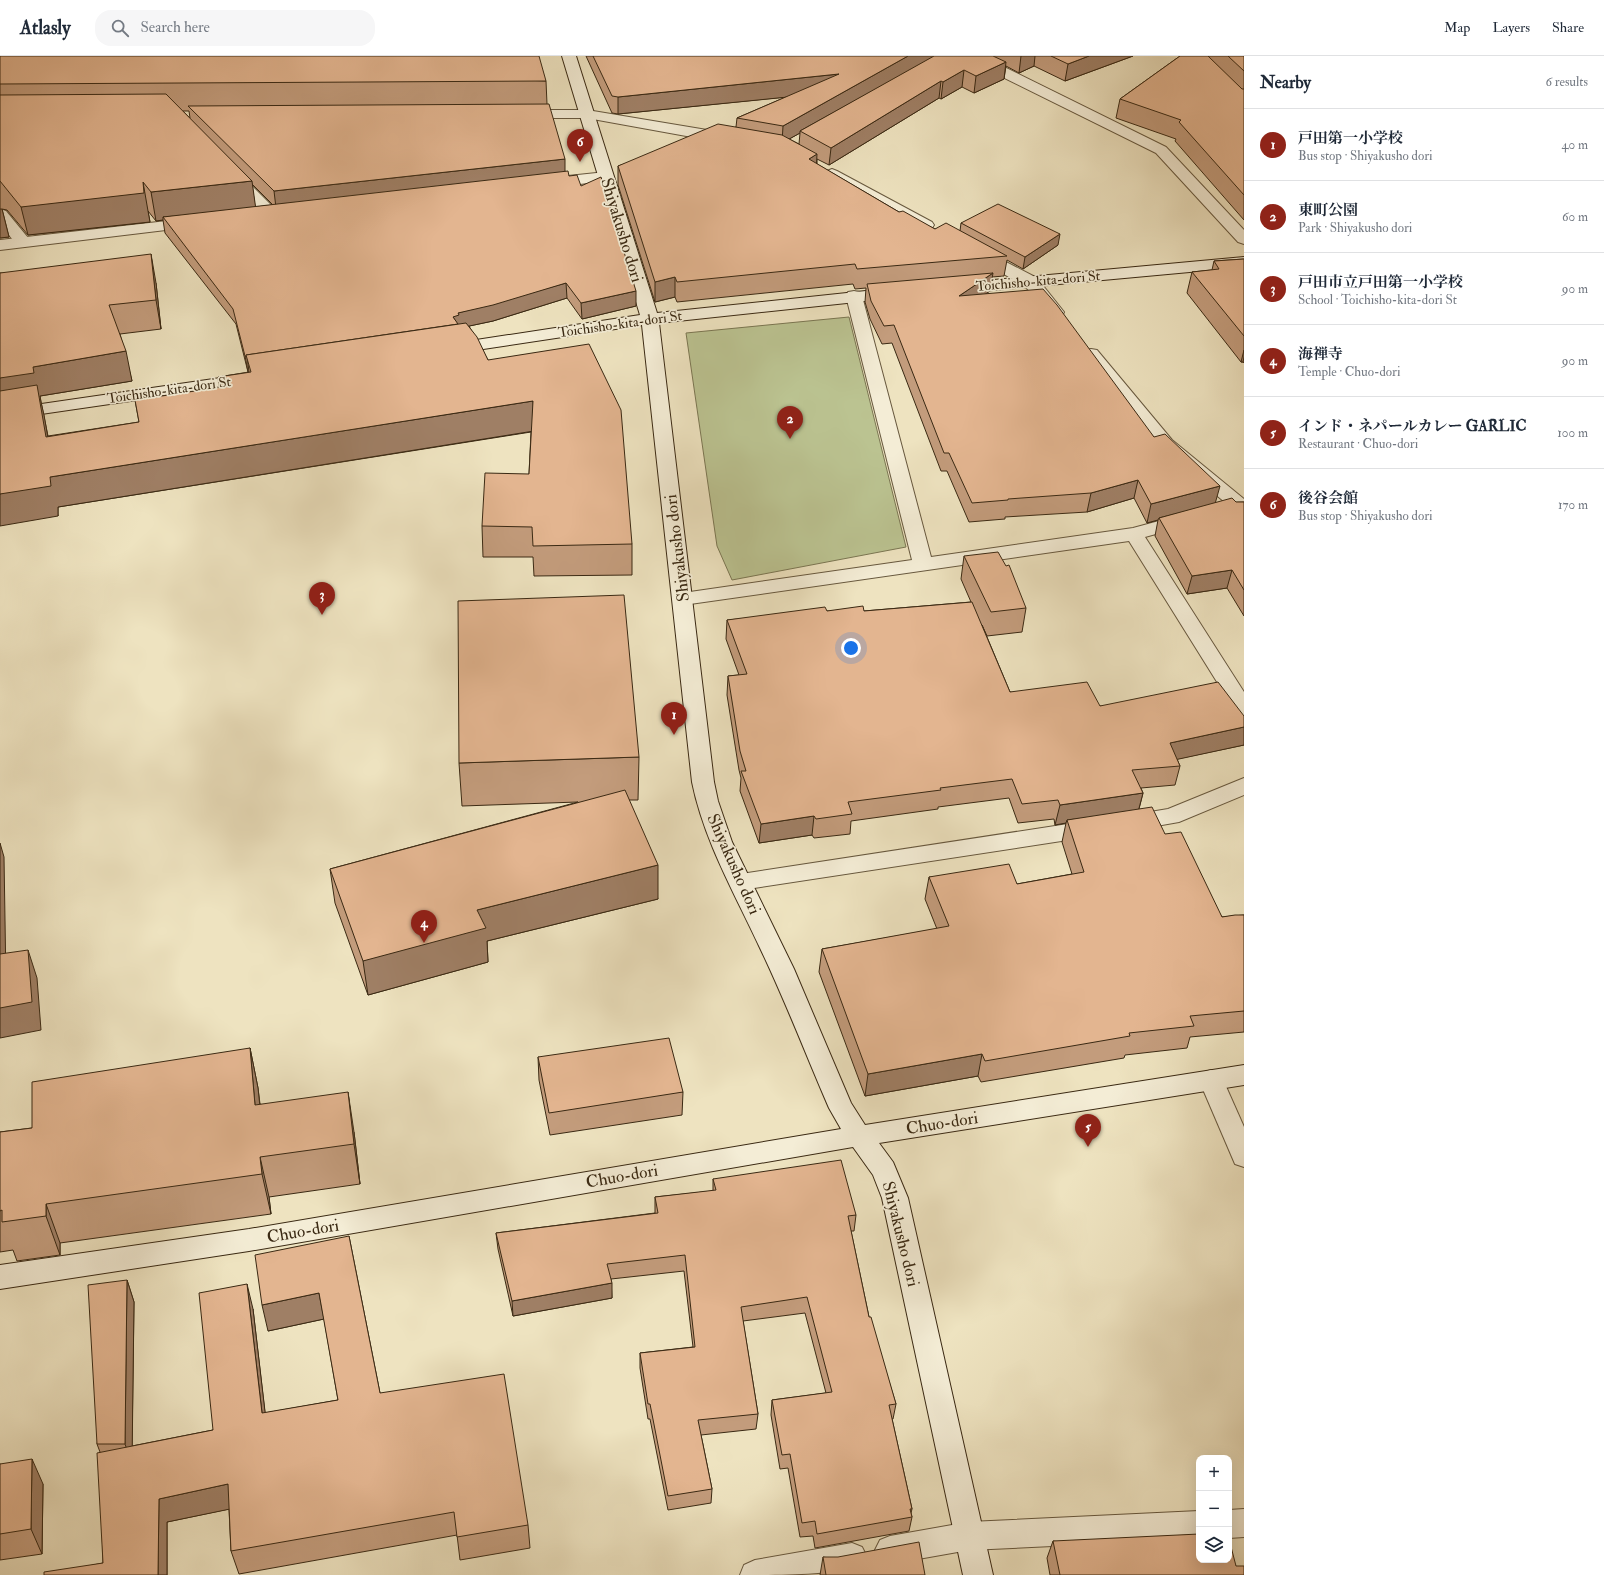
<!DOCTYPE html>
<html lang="en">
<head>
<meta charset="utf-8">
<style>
	:root { --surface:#fff; --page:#f6f6f7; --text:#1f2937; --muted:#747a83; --line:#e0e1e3; --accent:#8f2418 }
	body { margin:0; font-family:"IM FELL Double Pica","Noto Serif JP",serif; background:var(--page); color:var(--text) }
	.controls { position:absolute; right:12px; bottom:12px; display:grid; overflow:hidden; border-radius:8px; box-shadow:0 4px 16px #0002 }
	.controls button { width:36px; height:36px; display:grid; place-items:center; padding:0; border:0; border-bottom:1px solid var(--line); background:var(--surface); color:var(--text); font:20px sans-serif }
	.you { position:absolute; left:851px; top:592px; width:14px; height:14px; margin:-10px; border:3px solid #fff; border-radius:50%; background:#1a73e8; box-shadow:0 0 0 6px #1a73e833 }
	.badge { display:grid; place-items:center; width:26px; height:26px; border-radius:50%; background:var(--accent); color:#fff; font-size:13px; font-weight:700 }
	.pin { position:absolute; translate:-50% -33px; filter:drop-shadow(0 1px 2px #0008) }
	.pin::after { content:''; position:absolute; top:21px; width:14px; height:12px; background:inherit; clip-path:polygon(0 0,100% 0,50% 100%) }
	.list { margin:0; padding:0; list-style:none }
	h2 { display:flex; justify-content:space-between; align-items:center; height:52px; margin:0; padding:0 16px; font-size:17px }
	h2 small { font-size:13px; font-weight:400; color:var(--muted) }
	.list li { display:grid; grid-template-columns:26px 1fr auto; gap:12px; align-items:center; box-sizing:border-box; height:72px; padding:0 16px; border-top:1px solid var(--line) }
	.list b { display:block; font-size:15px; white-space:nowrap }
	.list p { margin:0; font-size:13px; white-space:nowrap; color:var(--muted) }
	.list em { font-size:13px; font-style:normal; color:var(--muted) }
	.icon { flex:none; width:22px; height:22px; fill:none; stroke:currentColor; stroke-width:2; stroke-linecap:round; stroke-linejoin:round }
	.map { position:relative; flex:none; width:1244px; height:1519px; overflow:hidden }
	header { display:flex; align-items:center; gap:24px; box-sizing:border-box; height:56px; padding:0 20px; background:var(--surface); border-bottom:1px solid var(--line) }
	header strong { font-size:19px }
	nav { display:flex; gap:22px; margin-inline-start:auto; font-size:14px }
	.search { width:280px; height:36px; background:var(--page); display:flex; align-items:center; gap:10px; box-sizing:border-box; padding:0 14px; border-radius:16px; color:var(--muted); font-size:15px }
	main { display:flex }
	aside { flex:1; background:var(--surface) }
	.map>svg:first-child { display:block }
</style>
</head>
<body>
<header>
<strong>Atlasly</strong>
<div class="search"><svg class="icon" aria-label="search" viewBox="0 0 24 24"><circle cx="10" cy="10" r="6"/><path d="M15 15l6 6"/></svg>Search here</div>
<nav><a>Map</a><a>Layers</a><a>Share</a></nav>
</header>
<main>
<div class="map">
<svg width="1244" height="1519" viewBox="0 0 1244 1519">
	<rect width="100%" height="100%" fill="#eee3c0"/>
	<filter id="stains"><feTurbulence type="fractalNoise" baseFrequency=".005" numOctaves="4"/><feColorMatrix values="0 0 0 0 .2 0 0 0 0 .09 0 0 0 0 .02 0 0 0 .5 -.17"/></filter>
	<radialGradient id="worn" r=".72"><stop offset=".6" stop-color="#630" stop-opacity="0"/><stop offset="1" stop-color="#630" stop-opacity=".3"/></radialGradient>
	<!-- green -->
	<path fill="#bbc391" stroke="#7a7652" d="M849 261 906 491 732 524 717 490 686 277Z"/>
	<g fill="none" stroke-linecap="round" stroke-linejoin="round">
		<!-- lane casing -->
		<g stroke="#67583e" stroke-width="2">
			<g id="lane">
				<path d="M964 0H982L1166 91 1244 174V188L1238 186 1156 97 966 3Z"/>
				<path d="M233 114 238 116 277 155 279 158 277 161 271 163 265 161 228 122 225 119 228 116Z"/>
				<path d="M0 153 6 155 29 183 31 186 29 189 23 191 17 189 0 168Z"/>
				<path d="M1211 1014 1220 1017 1244 1071V1111L1235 1108 1199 1024 1202 1017Z"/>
			</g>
		</g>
		<!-- street casing -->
		<g stroke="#67583e" stroke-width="2">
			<g id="street">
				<path d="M523 54H587L725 77 730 79 733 82 730 85 725 87 587 62H523L518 61 516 58 518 55Z"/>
				<path d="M832 113 837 115 932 166 934 169 932 172 926 174 920 172 827 121 824 118 827 115Z"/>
				<path d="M606 116 611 118 614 121 611 124 549 132 544 130 541 127 544 124 549 122Z"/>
				<path d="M193 162 199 164 201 167 199 170 0 194V184Z"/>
				<path d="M979 193 985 195 1037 222 1064 256 1062 260 1056 261 1050 260 1025 230 973 201 971 198 973 195Z"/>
				<path d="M854 235 860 236 862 240 931 501 1133 472 1185 458 1192 460 1194 464 1192 468 1145 481 1244 636V660L1237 658 1129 485 683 549 676 548 673 543 676 538 683 537 912 504 846 240 848 236Z"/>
				<path d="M1091 293 1097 294 1172 384 1244 443V454L1240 455 1233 453 1160 392 1082 298 1085 294Z"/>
				<path d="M1244 722V739L1179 766 1128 775 1120 773 1117 767 1120 761 1168 753Z"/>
				<path d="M1094 764 1102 766 1105 772 1102 778 1094 780 741 834 733 832 730 826 733 820 741 818Z"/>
				<path d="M1244 1453V1481L1229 1482V1454Z"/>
				<path d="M1199 1455V1483L969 1494 890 1508 880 1504 875 1494 880 1484 890 1480 969 1466Z"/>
				<path d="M852 1487 862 1491 867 1501 862 1511C829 1519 777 1519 740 1519L744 1509 755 1504Z"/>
			</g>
		</g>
		<!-- secondary casing -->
		<g stroke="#3a2913" stroke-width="2">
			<g id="secondary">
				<path d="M562 0H576L657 257 894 232 900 233 902 237 900 241 894 242 659 267 714 726 718 745 732 786 794 913 851 1047 865 1069 1244 1009V1029L879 1087 893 1106 908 1142 993 1519H963L882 1142 873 1119 853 1091 249 1195 0 1233V1209L249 1173 841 1073 829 1052C806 999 785 944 760 892 735 838 704 785 692 726L642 269 450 298 444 297 441 293 444 289 450 288 640 259Z"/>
				<path d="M1244 201V211L961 237 955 236 953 232 955 228 961 227Z"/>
				<path d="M248 318 254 319 257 323 254 327 0 364V354Z"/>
			</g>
		</g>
		<!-- lane -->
		<use href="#lane" fill="#f4edd6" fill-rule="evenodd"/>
		<!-- street -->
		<use href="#street" fill="#f4edd6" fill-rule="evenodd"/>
		<!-- secondary -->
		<use href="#secondary" fill="#f4edd6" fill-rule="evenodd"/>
	</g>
	<!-- wall -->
	<g fill="#c39c7c" stroke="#3a2913" fill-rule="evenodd">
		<path d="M0 0 546 25 547 48 565 116 569 120 636 250 582 263 567 242 493 265 469 270 488 304 632 488V519L534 520 533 501H483L482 470 529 418 531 376 58 451V460L0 217 156 227 161 273 120 278 132 325 40 340 41 346 48 380 139 366 135 344 219 331 218 321 249 316H248L236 268 165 177 163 164 156 165 148 155 150 166 28 179 7 154 2 153 9 181 0 182ZM183 55H189L190 62ZM252 128 273 149 255 151Z"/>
		<path d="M586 0H1133L1065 25 1034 10 1019 17 1006 10 1004 23 974 37 962 31 941 43 939 42 829 109 817 103V108L899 156 935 173 960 175 961 167 1058 189 1023 213 1007 204 1004 220 992 221 990 235 986 237 1154 381 1215 447 1244 446V560L1227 532 1187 538 1155 480 1158 464 1147 467 1134 442 1087 456 1005 461V463L969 466 947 415H941L892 287 882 288 870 263 865 246 866 232 855 233 853 228 677 246 675 241 655 246 618 129V110L736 71 737 62 786 41 618 58 612 57ZM800 77 799 88 789 83Z"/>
		<path d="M1180 0H1244V164L1175 85 1176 83 1116 62 1120 43Z"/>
		<path d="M1244 203V307L1243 306H1241L1187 237 1192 216 1212 214 1214 205Z"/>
		<path d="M964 500 1026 552 1022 576 987 580 982 569 1010 636 1100 650 1244 660V689L1177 703 1180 710 1175 729 1141 732 1143 737 1139 753 1165 778 1222 861 1244 859V976L1190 981 1187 992 1125 999 1124 1002 981 1026 978 1020 865 1040 819 916 822 893 937 873 925 843 929 821 1017 828 1072 818 1062 786 1066 767 1055 769 1054 763 1018 767 1009 742 938 751V753L851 765 850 778 814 782 812 779 759 787 740 735 741 722 739 714 727 639 728 620 739 619 726 583 727 564 827 555H864L971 546 961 523Z"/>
		<path d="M639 701 638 744H629L658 843 487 885 488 906 368 939 335 847 330 813 578 746 462 750 459 707Z"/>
		<path d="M250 992 258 1032 260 1048 354 1076 360 1128 269 1141 271 1158 60 1187V1199L17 1205 13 1194 0 1196V1076L32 1072Z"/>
		<path d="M538 1001 683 1036 682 1059 550 1079 539 1024Z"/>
		<path d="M713 1123 856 1159 854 1175H851L869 1261 896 1348 893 1363H892L912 1453 911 1457 912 1461 909 1475 815 1492 813 1480 800 1481 788 1412 780 1413 771 1359 772 1344 826 1337 805 1257 743 1265 758 1358 756 1373 701 1379 712 1433 711 1447 668 1454 650 1363H648L640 1312V1297L693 1291 684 1215 611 1223 612 1242 513 1260 498 1193 496 1177 655 1157V1141L713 1135Z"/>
		<path d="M349 1180 380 1337 528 1469 530 1492 460 1504 457 1479 239 1518 231 1495 229 1453 167 1466V1519H44L103 1507 100 1396 97 1388 127 1224 134 1246 132 1390 213 1374 253 1253 265 1357 338 1344 324 1263 268 1275Z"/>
		<path d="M0 1408 43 1428 42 1498 0 1504Z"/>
		<path d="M1053 1485 1236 1510 1244 1519H1050L1047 1502Z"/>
		<path d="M823 1501 925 1519H820Z"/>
	</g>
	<!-- shaded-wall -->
	<g fill="#9f7f65" stroke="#3a2913">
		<path d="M908 0H936L800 75V77L782 87 783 70Z"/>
		<path d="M1021 0H1035L1034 10 1019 17Z"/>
		<path d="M1089 0H1133L1065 25 1068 8Z"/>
		<path d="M1006 6 1004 23 974 37 976 20Z"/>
		<path d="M964 14 962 31 941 43 943 26Z"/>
		<path d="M839 18 838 36 618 58V41Z"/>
		<path d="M941 25 939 42 829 109 831 92Z"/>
		<path d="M817 98 816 118 809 103Z"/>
		<path d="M565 103V119L276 152 274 135Z"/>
		<path d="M252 125 256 154 163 161V164L156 165 151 136Z"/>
		<path d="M143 126 148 155 150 166 28 179 21 151Z"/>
		<path d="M0 153H2L9 181 0 182Z"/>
		<path d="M1060 178 1058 189 1023 213 1025 201Z"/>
		<path d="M151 198 156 227 161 273 156 244Z"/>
		<path d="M993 217 990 235 956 258 959 240Z"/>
		<path d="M675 221V241L655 246V226Z"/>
		<path d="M566 227 567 242 493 265 460 272 453 261 458 257Z"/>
		<path d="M636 235V250L582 263 581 247Z"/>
		<path d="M1244 294V301L1243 306H1241Z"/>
		<path d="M126 295 132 325 40 340 41 346 44 359 53 411 0 353V322L33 311Z"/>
		<path d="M245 300H247L249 316H248Z"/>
		<path d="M533 345 534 375 58 451V460L0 470V438L50 421Z"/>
		<path d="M1138 424 1134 442 1087 456 1091 437Z"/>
		<path d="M1220 430 1215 448 1159 462 1158 464 1147 467 1151 448Z"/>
		<path d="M1232 514 1227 532 1187 538 1192 520Z"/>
		<path d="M1244 671V689L1165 706 1170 687Z"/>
		<path d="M1143 737 1138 756 1067 764 1066 767 1055 769 1060 749Z"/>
		<path d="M814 760 812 779 759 787 761 768Z"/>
		<path d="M0 787 4 801 6 927 0 910Z"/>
		<path d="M658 809V843L487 885 488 906 368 939 363 905 477 854Z"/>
		<path d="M28 894 37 922 41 974 0 982V952Z"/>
		<path d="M250 992 258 1032 264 1089 255 1049Z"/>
		<path d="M982 998 978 1020 865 1040 868 1018Z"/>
		<path d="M348 1036 354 1076 360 1128 354 1088Z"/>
		<path d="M260 1101 269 1141 271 1158 262 1118Z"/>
		<path d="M46 1148 60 1187V1199L46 1160Z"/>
		<path d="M127 1224 134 1246 132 1408 125 1388Z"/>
		<path d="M612 1227V1242L513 1260 512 1245Z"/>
		<path d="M247 1228 253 1253 268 1381 262 1357Z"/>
		<path d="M319 1237 324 1263 268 1275 262 1249Z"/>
		<path d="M32 1403 43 1428 42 1498 31 1473Z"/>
		<path d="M228 1428 235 1452 167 1466V1519H158L159 1443Z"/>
	</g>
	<!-- building -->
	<g fill="#e3b590" stroke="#3a2913">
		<path d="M0 0H539L546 25 0 28Z"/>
		<path d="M593 0H908L783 70 737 62 839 18 618 41 612 40Z"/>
		<path d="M934 0H993L1006 6 976 20 964 14 943 26 941 25 831 92 800 75Z"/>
		<path d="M1051 0H1089L1068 8Z"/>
		<path d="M1180 0H1208L1242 33H1244V139L1179 66 1181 64 1120 43Z"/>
		<path d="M1228 0H1244V15Z"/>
		<path d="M166 38 252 125 151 136 143 126 144 137 21 151 0 125V39Z"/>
		<path d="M549 48 565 103 274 135 188 50Z"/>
		<path d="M718 68 782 79 817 98 809 103 899 156 903 155 935 173 946 167 1007 200 857 213 855 208 677 226 675 221 655 226 618 110Z"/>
		<path d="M568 115 569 120 577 119 581 130 601 121 636 235 581 247 566 227 493 249 458 257 459 259 453 261 458 268 246 299 247 300H245L233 253 163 161Z"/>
		<path d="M998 148 1060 178 1025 201 961 167Z"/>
		<path d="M151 198 156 244 109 249 126 295 33 311 34 317 0 322V217Z"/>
		<path d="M1244 203V280L1192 216 1219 213 1214 205Z"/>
		<path d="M993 217 959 240 1043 233 1057 249 1154 381 1165 378 1220 430 1151 448 1138 424 1091 437 1008 443V444L972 447 949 397H944L894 269 884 270 871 245 867 228Z"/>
		<path d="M466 267 477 281 488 304 589 288 621 354 632 488 533 490 532 471 482 470 485 417 529 418 533 345 50 421 51 430 0 438V335L37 329 46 381 139 366 135 344 222 331 218 321 251 316 246 299Z"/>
		<path d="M1232 442 1236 446H1244V534L1232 514 1192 520 1159 462Z"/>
		<path d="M998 496 1006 510 1009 509 1026 552 991 556 964 500Z"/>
		<path d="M624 539 639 701 459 707 458 545Z"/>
		<path d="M972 546 1010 636 1087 626 1100 650 1218 626 1244 660V671L1170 687 1180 710 1132 714 1143 737 1060 749 1058 744 1022 748 1012 723 940 732 941 734 848 746 852 758 816 763 814 760 761 768 741 715H746L740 695 728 620 747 618 727 564 825 551 827 555 863 550 864 555Z"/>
		<path d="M625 734 658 809 477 854 486 872 363 905 330 813Z"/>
		<path d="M1152 751 1165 778 1181 776 1222 861 1235 859H1244V955L1190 960 1194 970 1129 977 1130 980 985 1005 982 998 868 1018 822 893 949 870 929 821 1009 808 1017 828 1084 816 1067 764Z"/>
		<path d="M28 894 32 946 0 952V898Z"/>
		<path d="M669 982 683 1036 549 1057 538 1001Z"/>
		<path d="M250 992 255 1049 348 1036 354 1088 260 1101 262 1118 46 1148V1160L2 1166V1154L0 1155V1076L32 1072V1026Z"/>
		<path d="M841 1104 856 1159 848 1160 869 1261H871L896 1348 889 1349 912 1453H910L912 1461 817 1478 815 1465 802 1467 790 1398 782 1399 772 1344 832 1336 807 1241 741 1251 758 1358 698 1364 712 1433 668 1440 650 1348H648L640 1297 695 1291 685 1199 607 1208 612 1227 512 1245 496 1177 658 1157 655 1141 716 1134 713 1123Z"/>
		<path d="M349 1180 380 1337 504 1318 528 1469 457 1481 454 1456 231 1495 228 1428 159 1443 158 1519H44V1516L103 1507 97 1397 213 1374 199 1237 247 1228 262 1357 338 1344 319 1237 262 1249 255 1199Z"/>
		<path d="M127 1224 125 1388H97L88 1229Z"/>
		<path d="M32 1403 31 1473 0 1478V1408Z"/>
		<path d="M1199 1478V1504H1229V1483L1236 1510H1244V1519H1060L1053 1485Z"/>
		<path d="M919 1486 925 1519H826L823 1501H838Z"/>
	</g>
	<g text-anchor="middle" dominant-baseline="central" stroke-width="3.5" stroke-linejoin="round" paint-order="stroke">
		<!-- far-street labels -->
		<g font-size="14" fill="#3a2913" stroke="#f4edd6">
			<text transform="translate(1038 225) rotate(-5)">Toichisho-kita-dori St</text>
			<text transform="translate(620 268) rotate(-8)">Toichisho-kita-dori St</text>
			<text transform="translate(169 334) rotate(-8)">Toichisho-kita-dori St</text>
		</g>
		<!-- street labels -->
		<g font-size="17" fill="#3a2913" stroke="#f4edd6">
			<text transform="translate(622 174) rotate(73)">Shiyakusho dori</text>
			<text transform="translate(677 492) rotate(-97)">Shiyakusho dori</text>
			<text transform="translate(734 808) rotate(66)">Shiyakusho dori</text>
			<text transform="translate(942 1067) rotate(-9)">Chuo-dori</text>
			<text transform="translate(622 1120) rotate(-10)">Chuo-dori</text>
			<text transform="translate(303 1175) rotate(-10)">Chuo-dori</text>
			<text transform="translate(901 1178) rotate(76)">Shiyakusho dori</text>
		</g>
	</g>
	<rect width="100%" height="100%" filter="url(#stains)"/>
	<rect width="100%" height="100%" fill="url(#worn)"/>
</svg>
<div class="controls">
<button>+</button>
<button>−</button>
<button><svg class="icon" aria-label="layers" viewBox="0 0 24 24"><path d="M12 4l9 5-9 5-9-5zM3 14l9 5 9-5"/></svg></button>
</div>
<div class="you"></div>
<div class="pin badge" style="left:674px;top:679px">1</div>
<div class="pin badge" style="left:790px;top:383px">2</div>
<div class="pin badge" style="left:322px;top:559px">3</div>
<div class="pin badge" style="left:424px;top:887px">4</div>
<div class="pin badge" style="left:1088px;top:1091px">5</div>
<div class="pin badge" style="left:580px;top:106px">6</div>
</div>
<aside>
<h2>Nearby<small>6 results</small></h2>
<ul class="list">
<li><span class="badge">1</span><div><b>戸田第一小学校</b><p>Bus stop · Shiyakusho dori</p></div><em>40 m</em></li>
<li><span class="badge">2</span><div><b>東町公園</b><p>Park · Shiyakusho dori</p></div><em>60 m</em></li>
<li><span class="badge">3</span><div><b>戸田市立戸田第一小学校</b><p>School · Toichisho-kita-dori St</p></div><em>90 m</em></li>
<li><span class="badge">4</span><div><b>海禅寺</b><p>Temple · Chuo-dori</p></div><em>90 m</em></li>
<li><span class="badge">5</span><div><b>インド・ネパールカレー GARLIC</b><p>Restaurant · Chuo-dori</p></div><em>100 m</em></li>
<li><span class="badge">6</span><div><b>後谷会館</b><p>Bus stop · Shiyakusho dori</p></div><em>170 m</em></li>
</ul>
</aside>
</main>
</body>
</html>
